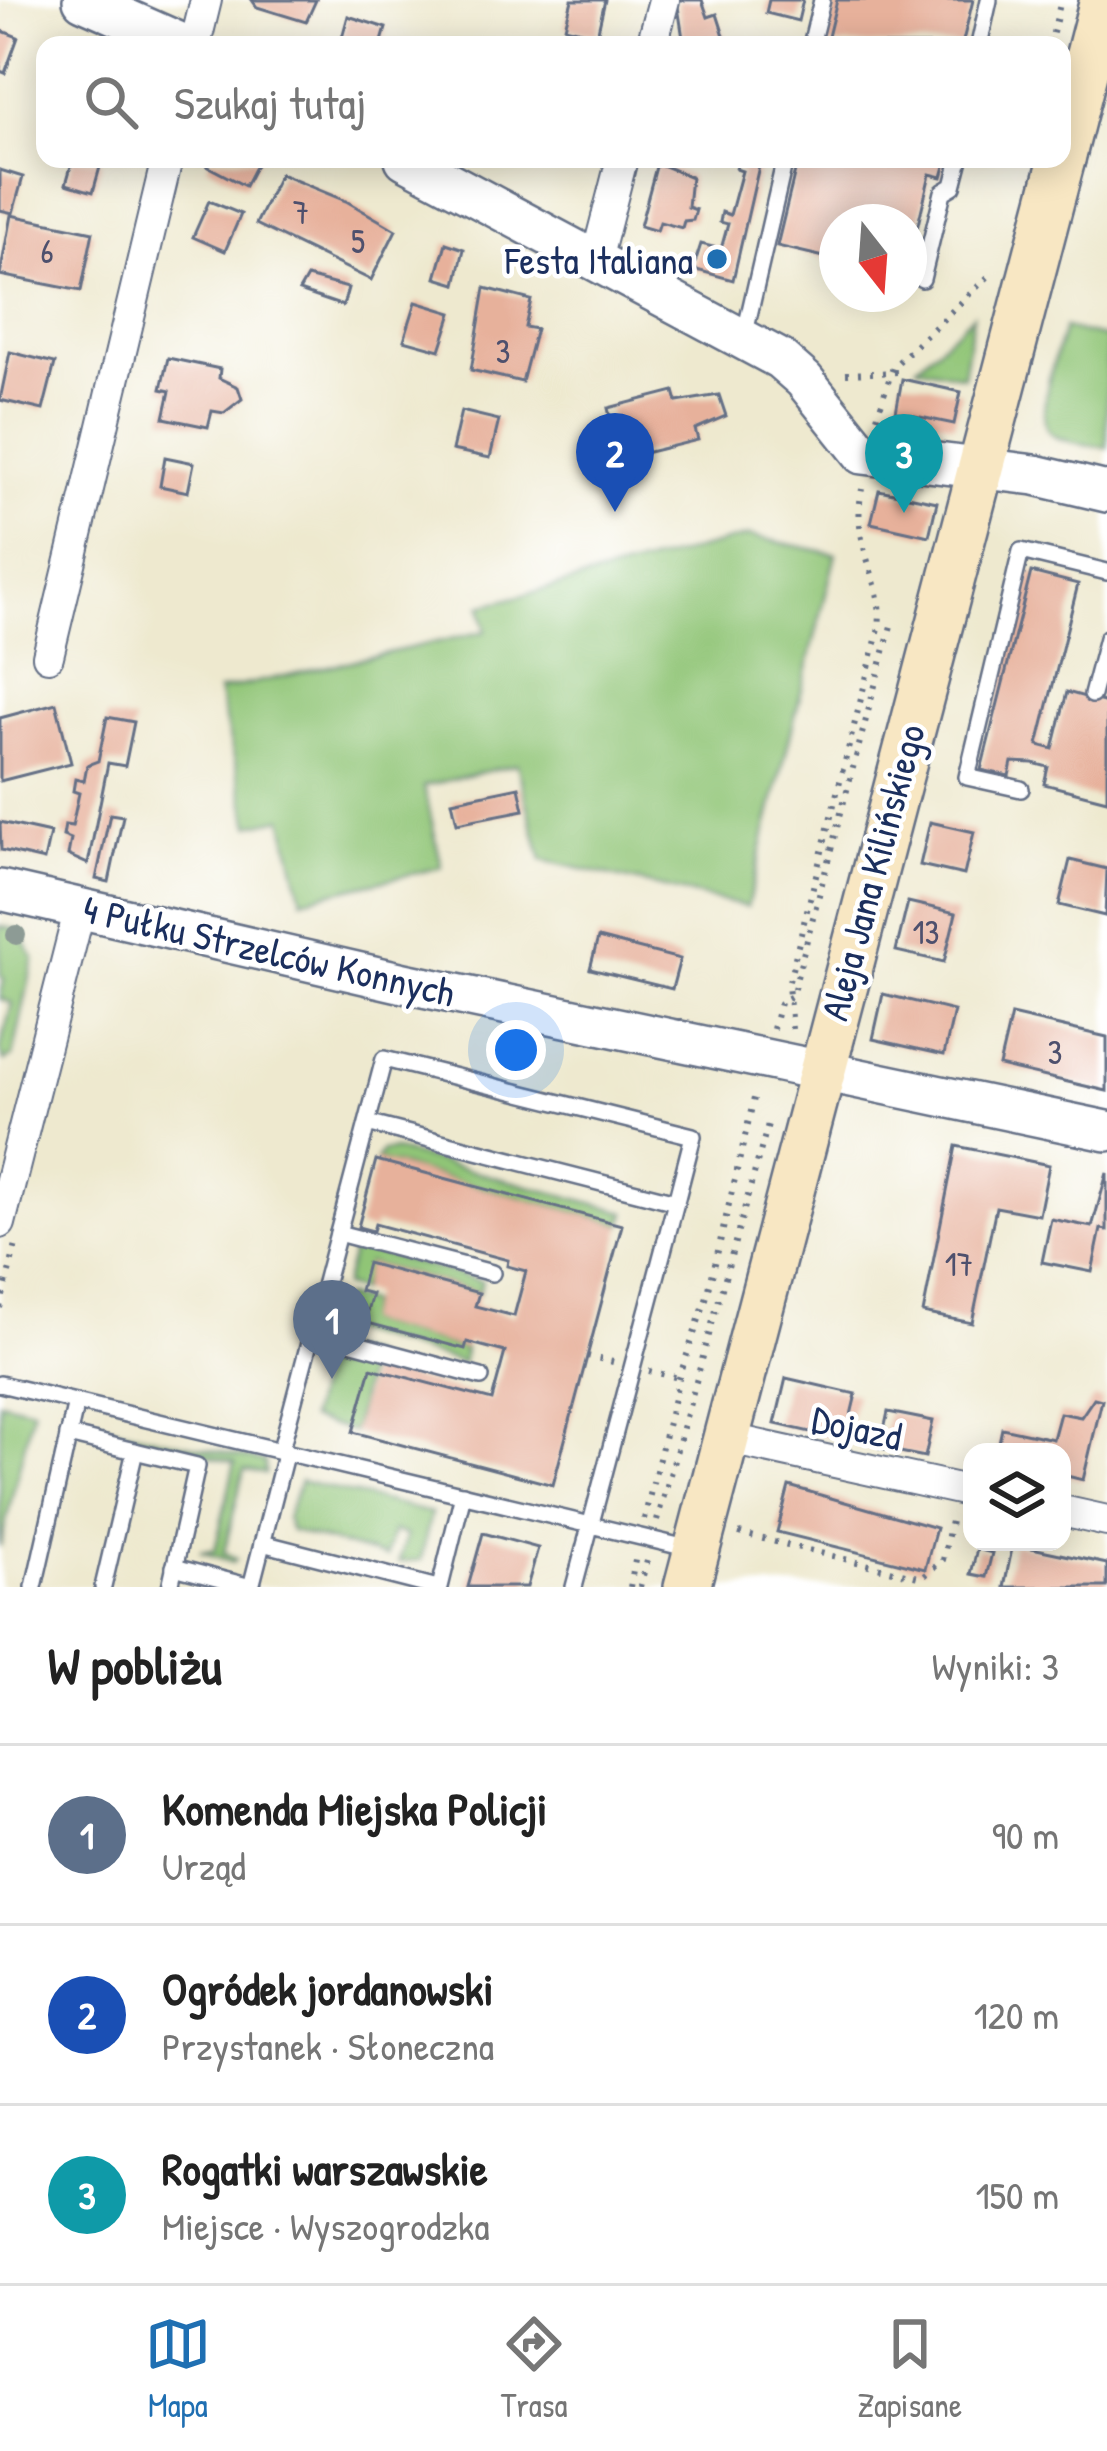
<!DOCTYPE html>
<html lang="pl">
<head>
<meta charset="utf-8">
<style>
	:root { --surface:#fff; --page:#f2f2f2; --text:#222; --muted:#767676; --line:#e0e0e0; --accent:#1f6fb2 }
	body { margin:0; font-family:"Patrick Hand",sans-serif; background:var(--page); color:var(--text) }
	.controls { position:absolute; right:36px; bottom:36px; display:grid; overflow:hidden; border-radius:24px; box-shadow:0 6px 30px #0003 }
	.controls button { width:108px; height:108px; display:grid; place-items:center; padding:0; border:0; border-bottom:3px solid var(--line); background:var(--surface); color:var(--text); font:60px sans-serif }
	.compass { position:absolute; left:819px; top:204px; width:108px; height:108px; border-radius:50%; background:var(--surface); box-shadow:0 6px 30px #0003; rotate:163deg }
	.you { position:absolute; left:516px; top:1050px; width:42px; height:42px; margin:-30px; border:9px solid #fff; border-radius:50%; background:#1a73e8; box-shadow:0 0 0 18px #1a73e833 }
	.badge { display:grid; place-items:center; width:78px; height:78px; border-radius:50%; background:var(--accent); color:#fff; font-size:39px; font-weight:700 }
	.pin { position:absolute; translate:-50% -99px; filter:drop-shadow(0 3px 6px #0008) }
	.pin::after { content:''; position:absolute; top:63px; width:42px; height:36px; background:inherit; clip-path:polygon(0 0,100% 0,50% 100%) }
	.list { margin:0; padding:0; list-style:none }
	h2 { display:flex; justify-content:space-between; align-items:center; height:156px; margin:0; padding:0 48px; font-size:51px }
	h2 small { font-size:39px; font-weight:400; color:var(--muted) }
	.list li { display:grid; grid-template-columns:78px 1fr auto; gap:36px; align-items:center; box-sizing:border-box; height:180px; padding:0 48px; border-top:3px solid var(--line) }
	.list b { display:block; font-size:45px; white-space:nowrap }
	.list p { margin:0; font-size:39px; white-space:nowrap; color:var(--muted) }
	.list em { font-size:39px; font-style:normal; color:var(--muted) }
	.icon { flex:none; width:66px; height:66px; fill:none; stroke:currentColor; stroke-width:2; stroke-linecap:round; stroke-linejoin:round }
	.map { position:relative; flex:none; width:1107px; height:1587px; overflow:hidden }
	.search { position:absolute; background:var(--surface); box-shadow:0 6px 30px #0003; left:36px; right:36px; top:36px; height:132px; display:flex; align-items:center; gap:30px; box-sizing:border-box; padding:0 42px; border-radius:24px; color:var(--muted); font-size:45px }
	.sheet { height:696px; background:var(--surface) }
	nav { display:flex; justify-content:space-around; align-items:center; box-sizing:border-box; height:168px; border-top:3px solid var(--line); background:var(--surface); font-size:33px; color:var(--muted) }
	nav a { display:grid; justify-items:center; gap:6px }
	nav .on { color:var(--accent) }
	.map>svg:first-child { display:block }
</style>
</head>
<body>
<div class="map">
<svg width="1107" height="1587" viewBox="0 0 1107 1587">
	<rect width="100%" height="100%" fill="#fff"/>
	<filter id="ink" filterUnits="userSpaceOnUse"><feTurbulence type="fractalNoise" baseFrequency=".00833" numOctaves="2"/><feDisplacementMap in="SourceGraphic" scale="24" xChannelSelector="R" yChannelSelector="G"/><feConvolveMatrix kernelMatrix="1 2 1 2 8 2 1 2 1" color-interpolation-filters="sRGB"/></filter>
	<filter id="wash" filterUnits="userSpaceOnUse"><feTurbulence type="fractalNoise" baseFrequency=".004" numOctaves="4" result="noise"/><feDisplacementMap in="SourceGraphic" scale="48" xChannelSelector="R" yChannelSelector="G"/><feGaussianBlur stdDeviation="2.7" result="paint"/><feColorMatrix in="noise" values="0 0 0 0 0 0 0 0 0 0 0 0 0 0 0 0 0 1.4 0 .05"/><feComposite in="paint" operator="in"/></filter>
	<g filter="url(#wash)">
		<rect width="100%" height="100%" fill="#eee9cf"/>
		<!-- green -->
		<g fill="#90c576" stroke="#567a6a" stroke-width="3">
			<path d="M973 315 963 376 917 366Z"/>
			<path d="M1064 328 1107 338V448C1091 444 1062 443 1050 433 1033 417 1058 349 1064 328Z"/>
			<path d="M749 536 836 554 747 907 542 860 517 764 424 786 442 867 302 899 283 818 250 825 218 691 486 631 481 606Z"/>
			<path d="M0 926 18 930 34 958 13 1057 4 1061 0 1050 12 1003 0 999 4 978 0 976Z"/>
			<path d="M394 1150 626 1212 622 1225 376 1160 382 1151Z"/>
			<path d="M359 1248 482 1281 479 1293 368 1263 360 1291 343 1286 352 1252Z"/>
			<path d="M347 1297 369 1303 365 1322 465 1349 462 1363 336 1328 341 1299Z"/>
			<path d="M338 1347 369 1355 353 1432 309 1419 326 1350Z"/>
			<path d="M0 1401 33 1409 0 1547Z"/>
			<path d="M87 1422 265 1462V1474L244 1470 224 1552 236 1559 233 1562 200 1551 215 1550 235 1462 86 1427Z"/>
			<path d="M300 1481 431 1513 421 1560 399 1562 406 1535 393 1531 386 1557 291 1531 286 1518Z"/>
		</g>
		<g id="blocks">
			<!-- building -->
			<g fill="#e7b19b">
				<path d="M252 0H316L306 22 257 7Z"/>
				<path d="M572 0H605L597 35 565 27Z"/>
				<path d="M677 0H702L708 17 717 14 727 45H684Z"/>
				<path d="M769 0H803L798 21 766 13Z"/>
				<path d="M837 0H973L962 45H826Z"/>
				<path d="M348 16 386 28 381 45H340Z"/>
				<path d="M0 30 18 37 5 73 0 71Z"/>
				<path d="M73 159 102 160 93 192 66 184Z"/>
				<path d="M210 159H259L245 186 207 166Z"/>
				<path d="M798 159H947L942 177 930 174 911 254 909 222H837V260L777 246Z"/>
				<path d="M738 161 759 166 733 280 693 269 701 244 721 249 728 224 720 222 722 212 730 215 742 171 736 169Z"/>
				<path d="M657 163 691 177 688 207 696 210 693 220 684 221 682 228 660 222 657 231 640 226Z"/>
				<path d="M0 170 23 177 13 213 0 210Z"/>
				<path d="M280 174 346 201 396 230 371 280 256 224Z"/>
				<path d="M209 201 241 214 225 251 193 237Z"/>
				<path d="M11 215 93 232 81 291 0 275Z"/>
				<path d="M446 243 464 249 456 284 436 278Z"/>
				<path d="M307 277 348 288 343 306 299 291Z"/>
				<path d="M485 288 531 300 525 327 536 329 522 382 471 370Z"/>
				<path d="M416 302 452 313 440 350 404 340Z"/>
				<path d="M10 352 55 363 43 410 0 400Z"/>
				<path d="M168 358 220 369 219 378 238 387 242 399 224 413 212 411 208 427 164 418 170 391 161 389Z"/>
				<path d="M902 379 961 392 954 424 896 412Z"/>
				<path d="M674 391 677 402 719 395 726 416 695 429 698 440 620 459 608 408Z"/>
				<path d="M461 411 499 420 490 458 452 450Z"/>
				<path d="M165 457 194 463 188 492 160 486Z"/>
				<path d="M879 490 937 502 929 536 871 523Z"/>
				<path d="M1031 572 1078 584 1038 745 1053 749 1067 692 1107 703V800L1044 784 1048 767 1033 763 1012 762 1009 776 981 770Z"/>
				<path d="M56 703 71 763 0 781V718Z"/>
				<path d="M107 717 134 722 125 766 108 763 88 864 68 855 71 839 63 836 65 825 72 826 79 793 73 791 75 779 84 781 87 765 98 761Z"/>
				<path d="M519 787 524 810 457 823 452 801Z"/>
				<path d="M110 814 123 816 109 882 96 879Z"/>
				<path d="M0 822 50 833 44 860 1 850Z"/>
				<path d="M930 822 974 832 964 875 920 865Z"/>
				<path d="M1070 860 1107 869 1105 916 1059 905Z"/>
				<path d="M908 902 956 913 944 962 896 951Z"/>
				<path d="M598 938 680 959 672 989 590 969Z"/>
				<path d="M883 994 954 1011 944 1055 873 1039Z"/>
				<path d="M1011 1015 1107 1037V1091L999 1066Z"/>
				<path d="M956 1146 1049 1165 1039 1215 996 1207 972 1323 923 1313Z"/>
				<path d="M376 1160 622 1225 553 1485 353 1432 371 1368 492 1400 505 1352 467 1342 465 1349 364 1322 372 1294 360 1291 367 1263 479 1293 475 1306 514 1316 526 1271 507 1266 508 1260 375 1224 373 1231 358 1227Z"/>
				<path d="M1107 1173V1230L1101 1229 1092 1272 1042 1262 1051 1219 1092 1227Z"/>
				<path d="M786 1378 856 1394 845 1440 775 1424Z"/>
				<path d="M1094 1398 1102 1400 1083 1480 1067 1476 1062 1488V1452H997L1002 1428 1053 1439 1060 1413 1081 1417Z"/>
				<path d="M888 1412 933 1421 925 1457 880 1448Z"/>
				<path d="M789 1486 936 1528 925 1569 777 1532Z"/>
				<path d="M483 1533 538 1548 527 1587H468Z"/>
				<path d="M1013 1544 1107 1564V1587H1004Z"/>
				<path d="M977 1549 992 1553 986 1577 971 1574Z"/>
			</g>
		</g>
	</g>
	<g filter="url(#ink)">
		<use href="#blocks" fill-opacity="0" stroke="#657086" stroke-width="3"/>
		<g fill="none" stroke-linecap="round" stroke-linejoin="round">
			<!-- service casing -->
			<g stroke="#657086" stroke-width="20">
				<g id="service">
					<path d="M811 45 822 0"/>
					<path d="M979 45 989 0"/>
					<path d="M922 279 943 192 953 186 960 159"/>
					<path d="M744 337 785 159"/>
					<path d="M1092 695 1107 638"/>
					<path d="M1021 789 967 777 1021 551 1107 572"/>
					<path d="M338 1233 492 1273"/>
					<path d="M312 1332 481 1377"/>
					<path d="M0 1384 691 1549"/>
					<path d="M68 1435 197 1466 170 1587"/>
					<path d="M281 1449 384 1059 693 1136 676 1202 367 1123"/>
					<path d="M262 1543 434 1587"/>
					<path d="M174 1567 251 1587 286 1451"/>
					<path d="M34 1587 76 1402"/>
					<path d="M103 1587 135 1451"/>
					<path d="M440 1587 463 1494"/>
					<path d="M574 1587 676 1202"/>
				</g>
			</g>
			<!-- minor casing -->
			<g stroke="#657086" stroke-width="34">
				<g id="minor">
					<path d="M195 45 206 0"/>
					<path d="M652 45 664 0"/>
					<path d="M596 260 622 159"/>
					<path d="M48 656 167 159"/>
					<path d="M0 1223 80 908"/>
					<path d="M725 1438 972 1492"/>
					<path d="M1062 1511 1107 1521"/>
				</g>
			</g>
			<!-- tertiary casing -->
			<g stroke="#657086" stroke-width="44">
				<g id="tertiary">
					<path d="M83 0 185 45"/>
					<path d="M405 159 780 359 804 380 863 454 1035 475 1107 492"/>
					<path d="M0 890 404 983 1107 1131"/>
				</g>
			</g>
			<!-- secondary casing -->
			<g stroke="#657086" stroke-width="50">
				<g id="secondary">
					<path d="M1062 159 1103 0"/>
					<path d="M687 1587 1062 159"/>
				</g>
			</g>
			<!-- path -->
			<g stroke="#657086" stroke-width="6" stroke-dasharray="3 9" stroke-linecap="butt">
				<path d="M1050 45 1061 0"/>
				<path d="M846 374 900 372"/>
				<path d="M877 417 893 367 992 273"/>
				<path d="M773 1029 780 1003 792 996 892 622"/>
				<path d="M792 1029 788 985 879 628C885 578 850 549 862 489"/>
				<path d="M0 1308 16 1245"/>
				<path d="M587 1356 613 1362"/>
				<path d="M649 1371 679 1378"/>
				<path d="M644 1519 679 1378 708 1293 755 1094"/>
				<path d="M657 1521 768 1124"/>
				<path d="M739 1533 922 1578 943 1560 952 1516"/>
				<path d="M630 1587 636 1555"/>
				<path d="M640 1587 648 1557"/>
			</g>
			<!-- service -->
			<use href="#service" stroke="#fff" stroke-width="15"/>
			<!-- minor -->
			<use href="#minor" stroke="#fff" stroke-width="30"/>
			<!-- tertiary -->
			<use href="#tertiary" stroke="#fff" stroke-width="39"/>
			<!-- secondary -->
			<use href="#secondary" stroke="#f8e7c3" stroke-width="45"/>
		</g>
		<!-- trees -->
		<circle fill="#8d9b95" cx="16" cy="935" r="10"/>
	</g>
	<!-- markers -->
	<circle fill="#1f6fb2" stroke="#fff" stroke-width="4.5" cx="717" cy="259" r="12"/>
	<g text-anchor="middle" dominant-baseline="central" stroke-width="9" stroke-linejoin="round" paint-order="stroke">
		<!-- number labels -->
		<g font-size="33" fill="#4e506d">
			<text x="301" y="212">7</text>
			<text x="358" y="241">5</text>
			<text x="47" y="251">6</text>
			<text x="503" y="351">3</text>
			<text x="926" y="932">13</text>
			<text x="1055" y="1052">3</text>
			<text x="959" y="1264">17</text>
		</g>
		<!-- poi labels -->
		<g font-size="39" fill="#1b2f5e" stroke="#fff" text-anchor="end">
			<text x="693" y="259">Festa Italiana</text>
		</g>
		<!-- street labels -->
		<g font-size="39" fill="#1b2f5e" stroke="#fff">
			<text transform="translate(872 872) rotate(-75)">Aleja Jana Kilińskiego</text>
			<text transform="translate(269 950) rotate(13)">4 Pułku Strzelców Konnych</text>
			<text transform="translate(857 1427) rotate(12)">Dojazd</text>
		</g>
	</g>
</svg>
<div class="controls">
<button><svg class="icon" aria-label="layers" viewBox="0 0 24 24"><path d="M12 4l9 5-9 5-9-5zM3 14l9 5 9-5"/></svg></button>
</div>
<svg class="compass" viewBox="-18 -18 36 36"><path d="M0-13l5 13h-10z" fill="#e53935"/><path d="M0 13l5-13h-10z" fill="#767676"/></svg>
<div class="you"></div>
<div class="pin badge" style="left:332px;top:1379px;background:#5c6f8a">1</div>
<div class="pin badge" style="left:615px;top:512px;background:#1a4fb4">2</div>
<div class="pin badge" style="left:904px;top:513px;background:#0f9aa8">3</div>
<div class="search"><svg class="icon" aria-label="search" viewBox="0 0 24 24"><circle cx="10" cy="10" r="6"/><path d="M15 15l6 6"/></svg>Szukaj tutaj</div>
</div>
<section class="sheet">
<h2>W pobliżu<small>Wyniki: 3</small></h2>
<ul class="list">
<li><span class="badge" style="background:#5c6f8a">1</span><div><b>Komenda Miejska Policji</b><p>Urząd</p></div><em>90 m</em></li>
<li><span class="badge" style="background:#1a4fb4">2</span><div><b>Ogródek jordanowski</b><p>Przystanek · Słoneczna</p></div><em>120 m</em></li>
<li><span class="badge" style="background:#0f9aa8">3</span><div><b>Rogatki warszawskie</b><p>Miejsce · Wyszogrodzka</p></div><em>150 m</em></li>
</ul>
</section>
<nav>
<a class="on"><svg class="icon" aria-label="map" viewBox="0 0 24 24"><path d="M3 6l6-2 6 2 6-2v14l-6 2-6-2-6 2zM9 4v14M15 6v14"/></svg>Mapa</a>
<a><svg class="icon" aria-label="directions" viewBox="0 0 24 24"><path d="M12 3l9 9-9 9-9-9zM9 14v-3h6M13 9l2 2-2 2"/></svg>Trasa</a>
<a><svg class="icon" aria-label="saved" viewBox="0 0 24 24"><path d="M7 4h10v16l-5-4-5 4z"/></svg>Zapisane</a>
</nav>
</body>
</html>
